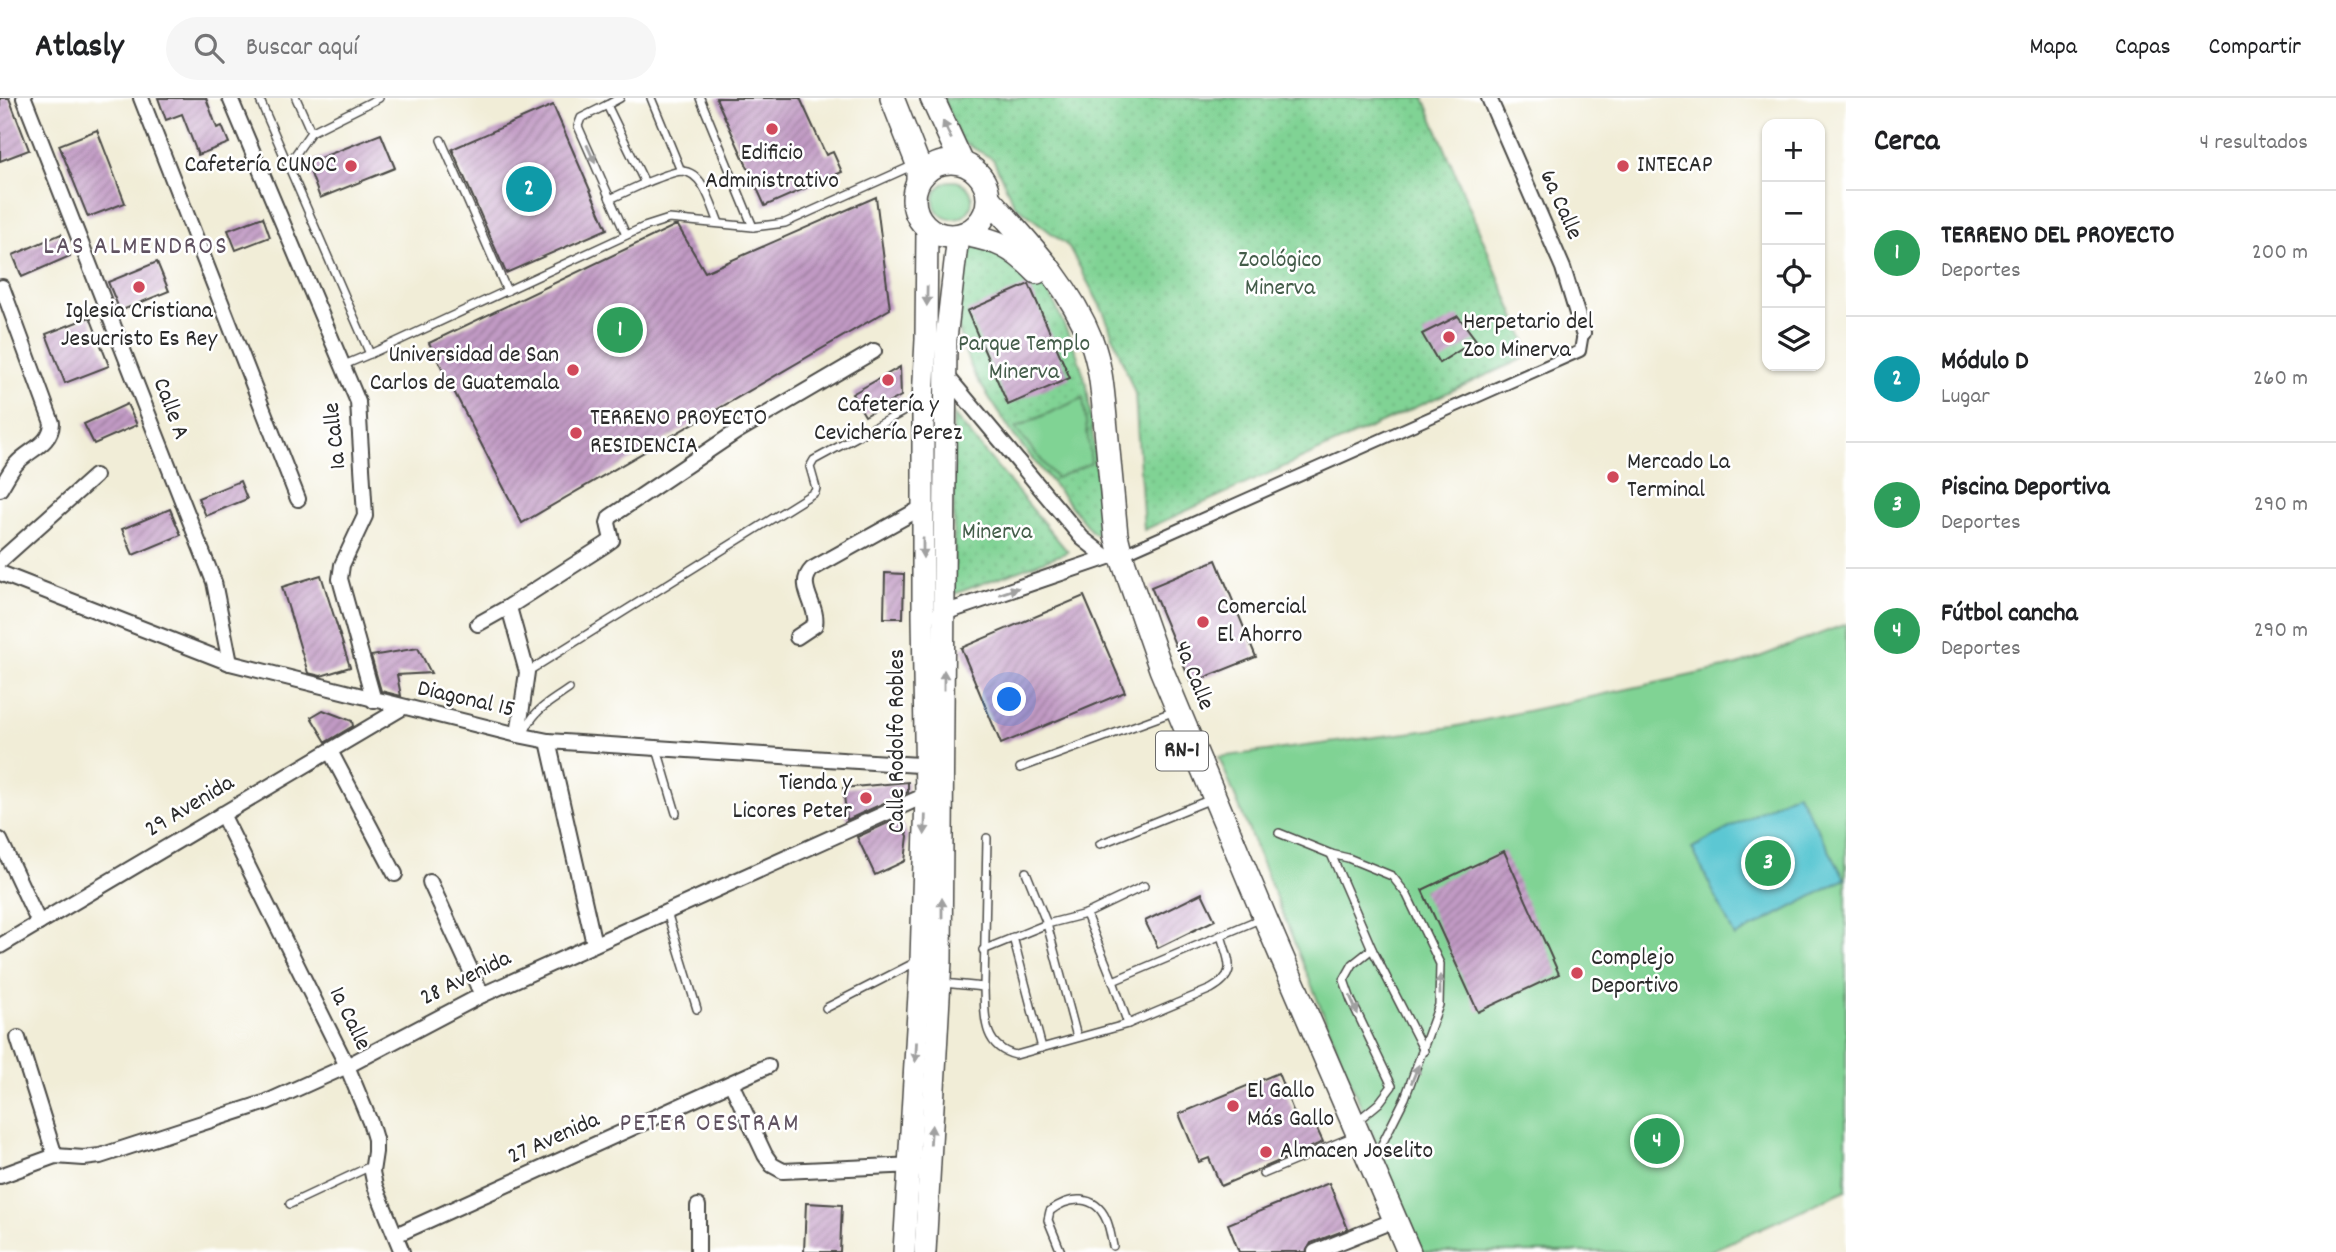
<!DOCTYPE html>
<html lang="es">
<head>
<meta charset="utf-8">
<style>
	:root { --surface:#fff; --page:#f6f6f6; --text:#202124; --muted:#757577; --line:#e0e0e0; --accent:#db2777 }
	body { margin:0; font-family:Dekko,sans-serif; background:var(--page); color:var(--text) }
	.controls { position:absolute; right:21px; top:21px; display:grid; overflow:hidden; border-radius:14px; box-shadow:0 2px 5px #0004 }
	.controls button { width:63px; height:63px; display:grid; place-items:center; padding:0; border:0; border-bottom:2px solid var(--line); background:var(--surface); color:var(--text); font:35px sans-serif }
	.you { position:absolute; left:1010px; top:602px; width:24px; height:24px; margin:-18px; border:5px solid #fff; border-radius:50%; background:#1a73e8; box-shadow:0 0 0 10px #1a73e833 }
	.badge { display:grid; place-items:center; width:46px; height:46px; border-radius:50%; background:var(--accent); color:#fff; font-size:23px; font-weight:700 }
	.pin { position:absolute; translate:-50% -50%; border:4px solid #fff; box-shadow:0 2px 7px #0006 }
	.list { margin:0; padding:0; list-style:none }
	h2 { display:flex; justify-content:space-between; align-items:center; height:91px; margin:0; padding:0 28px; font-size:30px }
	h2 small { font-size:23px; font-weight:400; color:var(--muted) }
	.list li { display:grid; grid-template-columns:46px 1fr auto; gap:21px; align-items:center; box-sizing:border-box; height:126px; padding:0 28px; border-top:2px solid var(--line) }
	.list b { display:block; font-size:26px; white-space:nowrap }
	.list p { margin:0; font-size:23px; white-space:nowrap; color:var(--muted) }
	.list em { font-size:23px; font-style:normal; color:var(--muted) }
	.icon { flex:none; width:38px; height:38px; fill:none; stroke:currentColor; stroke-width:2; stroke-linecap:round; stroke-linejoin:round }
	.map { position:relative; flex:none; width:1846px; height:1154px; overflow:hidden }
	header { display:flex; align-items:center; gap:42px; box-sizing:border-box; height:98px; padding:0 35px; background:var(--surface); border-bottom:2px solid var(--line) }
	header strong { font-size:33px }
	nav { display:flex; gap:38px; margin-inline-start:auto; font-size:24px }
	.search { width:490px; height:63px; background:var(--page); display:flex; align-items:center; gap:18px; box-sizing:border-box; padding:0 24px; border-radius:38px; color:var(--muted); font-size:26px }
	main { display:flex }
	aside { flex:1; background:var(--surface) }
	.map>svg:first-child { display:block }
</style>
</head>
<body>
<header>
<strong>Atlasly</strong>
<div class="search"><svg class="icon" aria-label="search" viewBox="0 0 24 24"><circle cx="10" cy="10" r="6"/><path d="M15 15l6 6"/></svg>Buscar aquí</div>
<nav><a>Mapa</a><a>Capas</a><a>Compartir</a></nav>
</header>
<main>
<div class="map">
<svg width="1846" height="1154" viewBox="0 0 1846 1154">
	<defs>
		<pattern id="park-dots" width="8" height="8" patternUnits="userSpaceOnUse" patternTransform="scale(1.75)"><rect width="8" height="8" fill="#80d394"/><path d="M2 2h.1M6 6h.1" fill="none" stroke="#6fb580" stroke-width="1.8" stroke-linecap="round"/></pattern>
		<pattern id="building-hatch" width="6" height="6" patternUnits="userSpaceOnUse" patternTransform="scale(1.75)"><rect width="6" height="6" fill="#c19ac4"/><path d="M-1 1l2-2M0 6l6-6M5 7l2-2" fill="none" stroke="#9d7e9f"/></pattern>
	</defs>
	<rect width="100%" height="100%" fill="#fff"/>
	<filter id="ink" filterUnits="userSpaceOnUse"><feTurbulence type="fractalNoise" baseFrequency=".0143" numOctaves="2"/><feDisplacementMap in="SourceGraphic" scale="14" xChannelSelector="R" yChannelSelector="G"/><feConvolveMatrix kernelMatrix="1 2 1 2 8 2 1 2 1" color-interpolation-filters="sRGB"/></filter>
	<filter id="wash" filterUnits="userSpaceOnUse"><feTurbulence type="fractalNoise" baseFrequency=".00686" numOctaves="4" result="noise"/><feDisplacementMap in="SourceGraphic" scale="28" xChannelSelector="R" yChannelSelector="G"/><feGaussianBlur stdDeviation="1.57" result="paint"/><feColorMatrix in="noise" values="0 0 0 0 0 0 0 0 0 0 0 0 0 0 0 0 0 1.4 0 .05"/><feComposite in="paint" operator="in"/></filter>
	<g filter="url(#wash)">
		<rect width="100%" height="100%" fill="#f1edd7"/>
		<!-- park -->
		<g fill="url(#park-dots)" stroke="#567f60" stroke-width="2">
			<path d="M943 0H1424L1531 257 1144 432 1135 296 1104 215 1069 149 1014 106 993 61 961 43Z"/>
			<path d="M981 147 1037 179 1053 202 1077 256 1087 288 1100 398 1102 433 1099 438 1091 433 1014 338 974 276 964 251 956 220 966 154 973 148Z"/>
			<path d="M953 316 1068 454 954 496Z"/>
		</g>
		<!-- garden -->
		<g fill="#80d394" stroke="#567f60" stroke-width="2">
			<circle cx="953" cy="102" r="19"/>
			<path d="M1083 300 1091 365 1056 380 1015 330Z"/>
			<path d="M1846 526V1092L1708 1154H1420L1219 659 1453 629 1738 567Z"/>
		</g>
		<!-- water -->
		<path fill="#5bc7d3" stroke="#43797f" stroke-width="2" d="M1797 694 1845 781 1735 839 1692 750Z"/>
		<g id="blocks">
			<!-- building -->
			<g fill="url(#building-hatch)">
				<path d="M0 0H9L29 52 0 63Z"/>
				<path d="M158 0H206L217 30 222 28 229 45 198 57 182 16 166 22Z"/>
				<path d="M716 0H800L826 57 833 54 842 74 765 108Z"/>
				<path d="M553 7 607 131 506 175 452 51Z"/>
				<path d="M97 32 125 105 88 119 59 47Z"/>
				<path d="M381 36 395 70 320 100 307 65Z"/>
				<path d="M876 99 890 211 522 425 429 245 674 128H678L705 174Z"/>
				<path d="M263 119 270 139 236 152 228 132Z"/>
				<path d="M61 136 70 158 22 179 13 157Z"/>
				<path d="M157 164 169 193 120 213 108 184Z"/>
				<path d="M1029 186 1070 280 1008 307 967 213Z"/>
				<path d="M1458 218 1476 242 1439 265 1422 236Z"/>
				<path d="M90 219 109 268 65 285 46 236Z"/>
				<path d="M900 269 901 298 865 318 852 296Z"/>
				<path d="M127 306 137 327 94 346 84 326Z"/>
				<path d="M240 383 247 401 206 418 198 400Z"/>
				<path d="M170 411 181 437 133 457 122 431Z"/>
				<path d="M1216 462 1256 559 1191 585 1151 489Z"/>
				<path d="M885 475 904 476 903 520H884Z"/>
				<path d="M321 477 350 569 321 578 308 575 282 489Z"/>
				<path d="M1084 498 1125 594 1001 646 961 550Z"/>
				<path d="M418 550 431 575 397 577 401 598 381 593 371 558Z"/>
				<path d="M323 612 352 623 353 628 326 644 311 619Z"/>
				<path d="M908 684V694L847 722 843 690Z"/>
				<path d="M899 720 908 738 905 763 875 777 857 739Z"/>
				<path d="M1504 753 1559 876 1478 914 1422 792Z"/>
				<path d="M1202 795 1215 822 1158 850 1145 823Z"/>
				<path d="M1278 975 1298 1025 1312 1020 1323 1044 1221 1088 1209 1060 1199 1064 1179 1016Z"/>
				<path d="M1329 1085 1348 1131 1311 1145 1306 1154H1239L1228 1126Z"/>
				<path d="M806 1105 842 1107 840 1154H804Z"/>
			</g>
		</g>
	</g>
	<g filter="url(#ink)">
		<use href="#blocks" fill-opacity="0" stroke="#494845" stroke-width="2"/>
		<g fill="none" stroke-linecap="round" stroke-linejoin="round">
			<!-- service casing -->
			<g stroke="#494845" stroke-width="10">
				<g id="service">
					<path d="M259 0 370 256 644 129 669 121 753 129 785 125 914 67"/>
					<path d="M296 0 311 34"/>
					<path d="M620 0 607 7 645 85C654 82 673 73 682 73 704 74 712 109 719 125"/>
					<path d="M651 0 681 73"/>
					<path d="M700 0 753 129"/>
					<path d="M607 7 581 20 578 28 626 137"/>
					<path d="M441 42 507 193"/>
					<path d="M288 67 311 34 379 0"/>
					<path d="M610 101 645 85"/>
					<path d="M344 267 370 256"/>
					<path d="M527 574 815 394 816 390 810 369 814 362 919 305"/>
					<path d="M523 638C532 612 548 606 569 591"/>
					<path d="M657 651 676 715"/>
					<path d="M1020 670 1167 616"/>
					<path d="M1279 735 1331 756 1348 760 1392 778 1407 797 1440 866 1439 907 1405 1000 1375 1060"/>
					<path d="M1100 746 1204 704"/>
					<path d="M1331 756 1372 851 1424 953"/>
					<path d="M667 814 697 911"/>
					<path d="M1221 837C1228 864 1239 875 1211 891L1128 926 1113 883 1255 823"/>
					<path d="M1013 839 1042 950"/>
					<path d="M983 852 1047 826 1026 774"/>
					<path d="M1113 883 1086 816 1144 788"/>
					<path d="M943 885 984 889C985 918 982 949 1016 957L1128 926"/>
					<path d="M984 889 987 740"/>
					<path d="M826 910 916 864"/>
					<path d="M1077 939 1047 826 1086 816"/>
					<path d="M1356 1024 1379 1005 1392 988 1351 902 1344 882 1353 866 1372 851"/>
					<path d="M1263 1076 1347 1041"/>
					<path d="M290 1106 373 1067"/>
					<path d="M1061 1154 1048 1122 1050 1113C1069 1098 1095 1096 1106 1121 1110 1129 1111 1140 1113 1148"/>
				</g>
			</g>
			<!-- pedestrian casing -->
			<g stroke="#494845" stroke-width="14">
				<path id="pedestrian" d="M1121 457 1580 253 1583 235"/>
			</g>
			<!-- minor casing -->
			<g stroke="#494845" stroke-width="18">
				<g id="minor">
					<path d="M24 0 214 484 230 565"/>
					<path d="M141 0 298 401"/>
					<path d="M230 0 358 304 365 418 342 467 340 481 374 603"/>
					<path d="M1489 0 1563 170 1583 235"/>
					<path d="M946 277 1082 440 1106 459"/>
					<path d="M0 391C5 383 10 373 16 366 29 351 51 347 52 325L2 189"/>
					<path d="M0 463 95 378"/>
					<path d="M0 475 230 565 518 637 548 643 934 668"/>
					<path d="M510 508V513L527 574 518 637"/>
					<path d="M938 517 1111 458"/>
					<path d="M478 526 510 508 605 447 612 442 608 425 610 419 736 334 874 253"/>
					<path d="M797 539 815 527C819 507 795 488 812 471L923 409"/>
					<path d="M548 643 594 846"/>
					<path d="M330 653 395 776"/>
					<path d="M222 716 347 968 370 1024 375 1041V1054L372 1074 375 1088 402 1154"/>
					<path d="M0 742 39 825"/>
					<path d="M430 784 482 897"/>
					<path d="M0 848 402 610"/>
					<path d="M18 940 55 1058"/>
					<path d="M731 985 765 1057 772 1067 783 1073 915 1067"/>
					<path d="M0 1078 55 1058 84 1060 100 1058 267 1004 347 968 482 897 926 697 933 696"/>
					<path d="M698 1108V1154"/>
					<path d="M396 1137 768 968"/>
					<path d="M1315 1154 1395 1122"/>
				</g>
			</g>
			<!-- secondary casing -->
			<g stroke="#494845" stroke-width="24">
				<g id="secondary">
					<path d="M904 1154 921 862 926 697 923 518V303L926 241 927 130"/>
					<path d="M925 1154 941 863 946 241 958 138"/>
				</g>
			</g>
			<!-- primary casing -->
			<g stroke="#494845" stroke-width="26">
				<g id="primary">
					<path d="M892 0 918 66V82"/>
					<path d="M932 0 962 65"/>
					<circle cx="951" cy="101" r="37"/>
					<path d="M989 101C1028 145 1069 186 1091 242 1102 270 1103 301 1106 331 1109 366 1113 402 1116 437L1121 457 1161 571 1265 820 1409 1154"/>
					<path d="M964 136C999 143 1011 148 1037 174"/>
				</g>
			</g>
			<!-- service -->
			<use href="#service" stroke="#fff" stroke-width="7"/>
			<!-- pedestrian -->
			<use href="#pedestrian" stroke="#fff" stroke-width="10"/>
			<!-- minor -->
			<use href="#minor" stroke="#fff" stroke-width="14"/>
			<!-- secondary -->
			<use href="#secondary" stroke="#fff" stroke-width="21"/>
			<!-- primary -->
			<use href="#primary" stroke="#fff" stroke-width="23"/>
		</g>
		<!-- one-way arrows -->
		<defs><path id="oneway-solid" d="M-6-.8H1V-3.2L6.5 0L1 3.2V.8H-6Z" transform="scale(1.75)"/></defs>
		<g fill="#a0a0a0">
			<use href="#oneway-solid" transform="translate(947 32) rotate(-115)"/>
			<use href="#oneway-solid" transform="translate(591 56) rotate(66)"/>
			<use href="#oneway-solid" transform="translate(927 198) rotate(91)"/>
			<use href="#oneway-solid" transform="translate(923 450) rotate(90)"/>
			<use href="#oneway-solid" transform="translate(1009 493) rotate(-19)"/>
			<use href="#oneway-solid" transform="translate(944 582) rotate(-90)"/>
			<use href="#oneway-solid" transform="translate(925 727) rotate(92)"/>
			<use href="#oneway-solid" transform="translate(942 810) rotate(-90)"/>
			<use href="#oneway-solid" transform="translate(1440 887) rotate(-90)"/>
			<use href="#oneway-solid" transform="translate(1354 907) rotate(67)"/>
			<use href="#oneway-solid" transform="translate(916 954) rotate(93)"/>
			<use href="#oneway-solid" transform="translate(1415 976) rotate(-68)"/>
			<use href="#oneway-solid" transform="translate(931 1037) rotate(-86)"/>
		</g>
	</g>
	<!-- markers -->
	<g fill="#d1495b" stroke="#fff" stroke-width="2.5">
		<circle cx="772" cy="31" r="7"/>
		<circle cx="351" cy="68" r="7"/>
		<circle cx="1623" cy="68" r="7"/>
		<circle cx="139" cy="189" r="7"/>
		<circle cx="1449" cy="239" r="7"/>
		<circle cx="573" cy="272" r="7"/>
		<circle cx="888" cy="282" r="7"/>
		<circle cx="576" cy="335" r="7"/>
		<circle cx="1613" cy="379" r="7"/>
		<circle cx="1203" cy="524" r="7"/>
		<circle cx="866" cy="700" r="7"/>
		<circle cx="1577" cy="875" r="7"/>
		<circle cx="1233" cy="1008" r="7"/>
		<circle cx="1266" cy="1054" r="7"/>
	</g>
	<g text-anchor="middle" dominant-baseline="central" stroke-width="5" stroke-linejoin="round" paint-order="stroke">
		<!-- shield labels -->
		<rect fill="#fff" stroke="#6b6b6b" stroke-width="2" x="1156" y="633.5" width="52" height="39" rx="5"/>
		<g font-size="23" font-weight="bold" fill="#2b2b2b">
			<text x="1182" y="653">RN-1</text>
		</g>
		<!-- poi labels -->
		<g font-size="24" fill="#2b2b2b" stroke="#fff" text-anchor="start">
			<text x="772" y="56" text-anchor="middle">Edificio<tspan x="772" dy="28">Administrativo</tspan></text>
			<text x="337" y="68" text-anchor="end">Cafetería CUNOC</text>
			<text x="1637" y="68">INTECAP</text>
			<text x="139" y="214" text-anchor="middle">Iglesia Cristiana<tspan x="139" dy="28">Jesucristo Es Rey</tspan></text>
			<text x="1463" y="225">Herpetario del<tspan x="1463" dy="28">Zoo Minerva</tspan></text>
			<text x="559" y="258" text-anchor="end">Universidad de San<tspan x="559" dy="28">Carlos de Guatemala</tspan></text>
			<text x="888" y="308" text-anchor="middle">Cafetería y<tspan x="888" dy="28">Cevichería Perez</tspan></text>
			<text x="590" y="321">TERRENO PROYECTO<tspan x="590" dy="28">RESIDENCIA</tspan></text>
			<text x="1627" y="365">Mercado La<tspan x="1627" dy="28">Terminal</tspan></text>
			<text x="1217" y="510">Comercial<tspan x="1217" dy="28">El Ahorro</tspan></text>
			<text x="852" y="686" text-anchor="end">Tienda y<tspan x="852" dy="28">Licores Peter</tspan></text>
			<text x="1591" y="861">Complejo<tspan x="1591" dy="28">Deportivo</tspan></text>
			<text x="1247" y="994">El Gallo<tspan x="1247" dy="28">Más Gallo</tspan></text>
			<text x="1280" y="1054">Almacen Joselito</text>
		</g>
		<!-- street labels -->
		<g font-size="24" fill="#2b2b2b" stroke="#fff">
			<text transform="translate(1560 107) rotate(66)">6a Calle</text>
			<text transform="translate(170 311) rotate(69)">Calle A</text>
			<text transform="translate(336 338) rotate(-96)">1a Calle</text>
			<text transform="translate(1193 578) rotate(68)">4a Calle</text>
			<text transform="translate(466 602) rotate(13)">Diagonal 15</text>
			<text transform="translate(898 643) rotate(-90)">Calle Rodolfo Robles</text>
			<text transform="translate(190 709) rotate(-31)">29 Avenida</text>
			<text transform="translate(466 881) rotate(-26)">28 Avenida</text>
			<text transform="translate(349 921) rotate(64)">1a Calle</text>
			<text transform="translate(554 1041) rotate(-24)">27 Avenida</text>
		</g>
		<!-- park labels -->
		<g font-size="24" fill="#445d4a" stroke="#fff">
			<text x="1280" y="163">Zoológico<tspan x="1280" dy="28">Minerva</tspan></text>
			<text x="1024" y="247">Parque Templo<tspan x="1024" dy="28">Minerva</tspan></text>
			<text x="997" y="435">Minerva</text>
		</g>
		<!-- neighbourhood labels -->
		<g font-size="26" letter-spacing="2" fill="#605261" stroke="#fff">
			<text x="136" y="149">LAS ALMENDROS</text>
			<text x="710" y="1026">PETER OESTRAM</text>
		</g>
	</g>
</svg>
<div class="controls">
<button>+</button>
<button>−</button>
<button><svg class="icon" aria-label="locate" viewBox="0 0 24 24"><circle cx="12" cy="12" r="6"/><path d="M12 2v4M12 18v4M2 12h4M18 12h4"/></svg></button>
<button><svg class="icon" aria-label="layers" viewBox="0 0 24 24"><path d="M12 4l9 5-9 5-9-5zM3 14l9 5 9-5"/></svg></button>
</div>
<div class="you"></div>
<div class="pin badge" style="left:620px;top:232px;background:#2e9e5b">1</div>
<div class="pin badge" style="left:529px;top:91px;background:#0f9aa8">2</div>
<div class="pin badge" style="left:1768px;top:765px;background:#2e9e5b">3</div>
<div class="pin badge" style="left:1657px;top:1043px;background:#2e9e5b">4</div>
</div>
<aside>
<h2>Cerca<small>4 resultados</small></h2>
<ul class="list">
<li><span class="badge" style="background:#2e9e5b">1</span><div><b>TERRENO DEL PROYECTO</b><p>Deportes</p></div><em>200 m</em></li>
<li><span class="badge" style="background:#0f9aa8">2</span><div><b>Módulo D</b><p>Lugar</p></div><em>260 m</em></li>
<li><span class="badge" style="background:#2e9e5b">3</span><div><b>Piscina Deportiva</b><p>Deportes</p></div><em>290 m</em></li>
<li><span class="badge" style="background:#2e9e5b">4</span><div><b>Fútbol cancha</b><p>Deportes</p></div><em>290 m</em></li>
</ul>
</aside>
</main>
</body>
</html>
